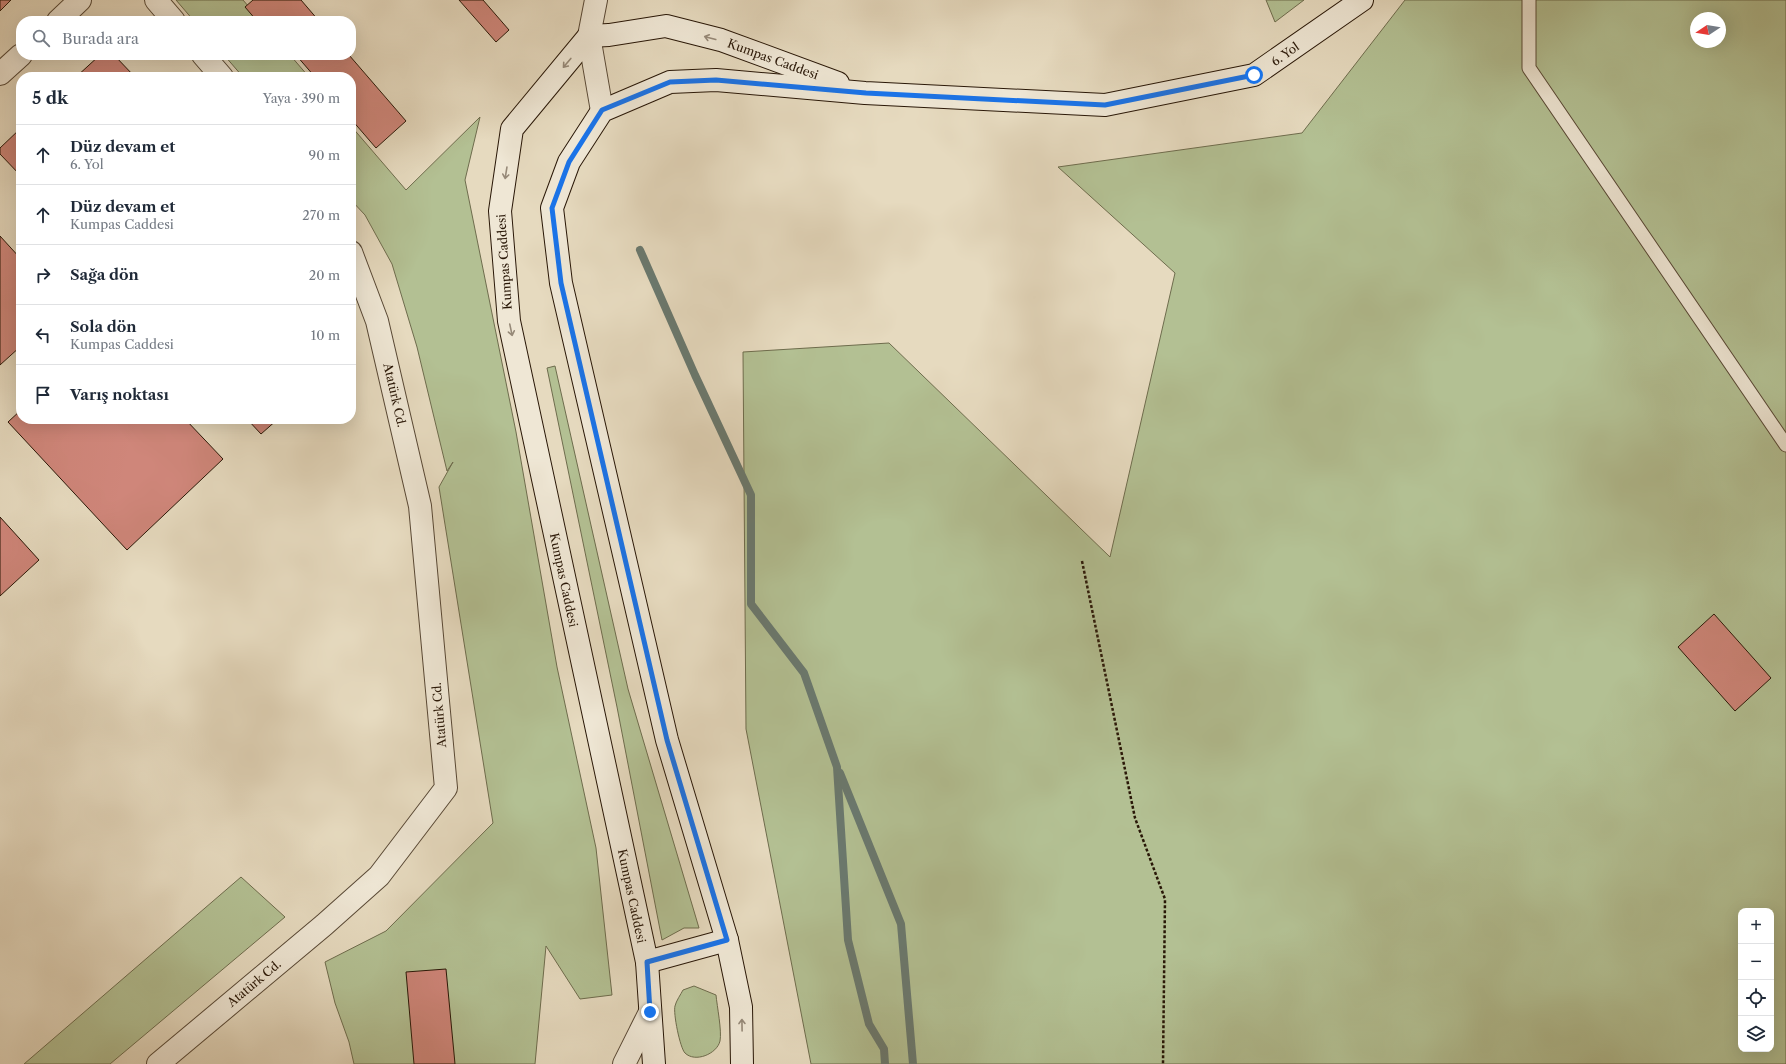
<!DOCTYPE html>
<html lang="tr">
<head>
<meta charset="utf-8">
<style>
	:root { --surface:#fff; --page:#f2f2f3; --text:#1f2937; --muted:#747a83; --line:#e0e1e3 }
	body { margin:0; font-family:"Libre Caslon Text",serif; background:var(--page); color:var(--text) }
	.controls { position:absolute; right:12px; bottom:12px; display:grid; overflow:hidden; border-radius:8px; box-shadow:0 4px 16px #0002 }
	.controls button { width:36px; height:36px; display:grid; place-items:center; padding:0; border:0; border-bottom:1px solid var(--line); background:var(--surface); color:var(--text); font:20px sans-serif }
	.compass { position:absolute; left:1690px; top:12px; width:36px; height:36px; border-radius:50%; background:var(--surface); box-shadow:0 4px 16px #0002; rotate:258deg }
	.stop { position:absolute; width:12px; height:12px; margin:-9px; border:3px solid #1a73e8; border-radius:50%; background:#fff }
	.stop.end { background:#1a73e8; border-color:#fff; box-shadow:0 1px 4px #0008 }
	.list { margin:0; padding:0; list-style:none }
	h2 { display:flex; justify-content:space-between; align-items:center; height:52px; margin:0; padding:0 16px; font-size:17px }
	h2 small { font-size:13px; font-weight:400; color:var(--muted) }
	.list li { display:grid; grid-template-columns:26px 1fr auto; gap:12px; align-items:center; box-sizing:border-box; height:60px; padding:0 16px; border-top:1px solid var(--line) }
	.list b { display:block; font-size:15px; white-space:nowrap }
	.list p { margin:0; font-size:13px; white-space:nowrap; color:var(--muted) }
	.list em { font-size:13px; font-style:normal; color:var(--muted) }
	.icon { flex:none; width:22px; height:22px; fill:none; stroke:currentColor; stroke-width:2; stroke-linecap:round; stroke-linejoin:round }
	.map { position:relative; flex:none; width:1786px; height:1064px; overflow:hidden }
	.search { position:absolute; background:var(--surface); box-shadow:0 4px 16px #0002; left:16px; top:16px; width:340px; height:44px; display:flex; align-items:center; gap:10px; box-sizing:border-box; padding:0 14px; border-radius:16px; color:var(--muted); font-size:15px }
	.panel { position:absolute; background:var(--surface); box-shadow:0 4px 16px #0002; left:16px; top:72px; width:340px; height:352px; border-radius:16px }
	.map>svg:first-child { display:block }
</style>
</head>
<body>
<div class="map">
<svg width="1786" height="1064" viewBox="0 0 1786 1064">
	<rect width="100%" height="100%" fill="#e6dabf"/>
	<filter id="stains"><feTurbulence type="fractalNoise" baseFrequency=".005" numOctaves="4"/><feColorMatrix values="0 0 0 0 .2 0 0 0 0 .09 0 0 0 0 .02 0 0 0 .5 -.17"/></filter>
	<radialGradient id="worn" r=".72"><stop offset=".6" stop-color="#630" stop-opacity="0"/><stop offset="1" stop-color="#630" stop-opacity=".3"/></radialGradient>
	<!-- green -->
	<g fill="#b3c093" stroke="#6e6c4d" fill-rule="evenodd">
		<path d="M176 0H243L261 21H194Z"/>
		<path d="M1266 0H1304L1275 22Z"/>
		<path d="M1405 0H1786V1064H811L746 729 743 352 889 343 1110 557 1175 273 1058 167 1302 133ZM1696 18H1720V42H1696ZM1741 911H1771V1049H1741Z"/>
		<path d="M224 55H290L309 77H243Z"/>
		<path d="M480 117 465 180 516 432 557 667 596 848 612 995 580 999 546 946 535 1064H354L349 1042 335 1003 325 962 386 931 493 823 439 487 453 462 447 471 417 347 392 264 365 215 351 200V126L406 190Z"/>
		<path d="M555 366 628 689 699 928H684L662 940 617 707 547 368Z"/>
		<path d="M241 877 285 917 110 1064H24Z"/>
		<path d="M694 986 716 995C717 1006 722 1031 720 1041 717 1054 695 1063 685 1053 680 1048 673 1013 675 1006 676 1001 681 994 683 990Z"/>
	</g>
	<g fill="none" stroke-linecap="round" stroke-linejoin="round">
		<!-- stream -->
		<g stroke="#6a796f" stroke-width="8">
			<path d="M640 250 695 375 751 495V604L804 673 837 767 848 940 869 1024 884 1049 885 1064"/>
			<path d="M840 773 901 924 913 1064"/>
		</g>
	</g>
	<!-- building -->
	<g fill="#cf867a" stroke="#291707">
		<path d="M0 0H11L0 11Z"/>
		<path d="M253 0H301L319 21H257L245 7Z"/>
		<path d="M459 0H483L509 30 496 42Z"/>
		<path d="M100 55H114L135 77H76Z"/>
		<path d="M296 55H349L406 121 376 148 351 119V77H315Z"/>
		<path d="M21 128V176L0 154V148Z"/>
		<path d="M0 236 21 259V346L0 365Z"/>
		<path d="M21 410V419H185L223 459 127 550 8 422Z"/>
		<path d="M247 419H278L261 434Z"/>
		<path d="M0 517 39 560 0 596Z"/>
		<path d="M1714 614 1771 678 1735 711 1678 647Z"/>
		<path d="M446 969 455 1064H414L406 972Z"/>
	</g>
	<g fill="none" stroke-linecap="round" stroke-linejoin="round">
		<!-- service casing -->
		<g stroke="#584835" stroke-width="15">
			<path id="service" d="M1529 0V68L1786 445"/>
		</g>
		<!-- minor casing -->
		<g stroke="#584835" stroke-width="24">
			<g id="minor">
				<path d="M156 0 174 21"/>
				<path d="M596 0 589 36 602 111"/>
				<path d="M58 21 80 0"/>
				<path d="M203 55 222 77"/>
				<path d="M0 74 21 55"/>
				<path d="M158 1064 324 925 379 876 446 788 420 506 377 321 351 252"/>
				<path d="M624 1064 650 1012"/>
			</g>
		</g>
		<!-- secondary casing -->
		<g stroke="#291707" stroke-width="24">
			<g id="secondary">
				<path d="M647 962 727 940"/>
				<path d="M654 1064 647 962 509 321 500 211 512 129 589 36 609 35 666 26 721 40 838 83"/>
				<path d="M742 1064 741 1007 727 940 667 740 561 283 552 208 569 162 602 111 670 82 716 80 865 93 1105 105 1254 75 1362 0"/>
			</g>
		</g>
		<!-- path -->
		<path stroke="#291707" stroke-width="2.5" stroke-dasharray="3 2" stroke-linecap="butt" d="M1082 561 1135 818 1165 899 1163 1064"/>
		<!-- service -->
		<use href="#service" stroke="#efe7d5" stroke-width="13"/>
		<!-- minor -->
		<use href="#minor" stroke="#efe7d5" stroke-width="22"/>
		<!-- secondary -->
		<use href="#secondary" stroke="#efe7d5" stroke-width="22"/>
	</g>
	<!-- one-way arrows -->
	<defs><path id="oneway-shaft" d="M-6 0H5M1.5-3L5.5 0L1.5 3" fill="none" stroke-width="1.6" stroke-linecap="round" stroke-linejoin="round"/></defs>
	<g stroke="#968978">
		<use href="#oneway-shaft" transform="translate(710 38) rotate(-165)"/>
		<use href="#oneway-shaft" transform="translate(567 63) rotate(130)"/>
		<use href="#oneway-shaft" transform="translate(506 173) rotate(99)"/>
		<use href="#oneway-shaft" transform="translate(511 330) rotate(78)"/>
		<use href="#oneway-shaft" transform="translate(742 1025) rotate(-91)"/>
	</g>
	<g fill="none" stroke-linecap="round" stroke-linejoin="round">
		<!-- route -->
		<path stroke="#1a73e8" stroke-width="5" d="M650 1012 647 962 727 940 667 740 561 283 552 208 569 162 602 110 670 82 716 80 866 93 1105 105 1254 75"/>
	</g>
	<g text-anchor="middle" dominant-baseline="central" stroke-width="3" stroke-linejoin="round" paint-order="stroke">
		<!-- street labels -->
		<g font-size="12" fill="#291707" stroke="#efe7d5">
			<text transform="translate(1285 54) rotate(-35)">6. Yol</text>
			<text transform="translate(773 59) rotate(20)">Kumpas Caddesi</text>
			<text transform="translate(504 262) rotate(-94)">Kumpas Caddesi</text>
			<text transform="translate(395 395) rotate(77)">Atatürk Cd.</text>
			<text transform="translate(564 580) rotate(78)">Kumpas Caddesi</text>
			<text transform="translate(439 715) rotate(-95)">Atatürk Cd.</text>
			<text transform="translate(632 896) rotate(78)">Kumpas Caddesi</text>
			<text transform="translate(254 983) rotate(-40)">Atatürk Cd.</text>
		</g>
	</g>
	<rect width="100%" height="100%" filter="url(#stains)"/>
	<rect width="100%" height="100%" fill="url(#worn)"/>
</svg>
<div class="controls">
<button>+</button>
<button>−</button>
<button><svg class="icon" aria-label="locate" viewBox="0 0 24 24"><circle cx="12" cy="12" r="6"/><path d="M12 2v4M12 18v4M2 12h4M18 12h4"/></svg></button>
<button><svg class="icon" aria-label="layers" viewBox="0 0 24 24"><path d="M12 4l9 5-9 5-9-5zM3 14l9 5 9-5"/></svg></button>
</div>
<svg class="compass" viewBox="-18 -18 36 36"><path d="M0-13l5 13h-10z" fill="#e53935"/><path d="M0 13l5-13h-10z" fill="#747a83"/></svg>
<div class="stop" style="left:1254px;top:75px"></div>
<div class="stop end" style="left:650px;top:1012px"></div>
<div class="search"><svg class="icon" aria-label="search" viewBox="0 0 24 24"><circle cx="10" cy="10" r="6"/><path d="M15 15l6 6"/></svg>Burada ara</div>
<section class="panel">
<h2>5 dk<small>Yaya · 390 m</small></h2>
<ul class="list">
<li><svg class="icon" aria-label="ahead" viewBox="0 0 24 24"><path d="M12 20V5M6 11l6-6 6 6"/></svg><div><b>Düz devam et</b><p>6. Yol</p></div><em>90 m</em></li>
<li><svg class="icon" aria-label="ahead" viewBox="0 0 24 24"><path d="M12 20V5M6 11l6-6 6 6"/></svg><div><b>Düz devam et</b><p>Kumpas Caddesi</p></div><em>270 m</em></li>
<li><svg class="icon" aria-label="right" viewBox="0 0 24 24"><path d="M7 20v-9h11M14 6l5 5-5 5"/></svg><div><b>Sağa dön</b></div><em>20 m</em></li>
<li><svg class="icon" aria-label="left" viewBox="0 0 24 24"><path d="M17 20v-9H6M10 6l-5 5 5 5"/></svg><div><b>Sola dön</b><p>Kumpas Caddesi</p></div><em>10 m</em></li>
<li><svg class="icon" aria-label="arrive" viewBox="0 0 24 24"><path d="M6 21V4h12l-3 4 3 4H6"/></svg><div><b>Varış noktası</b></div></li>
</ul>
</section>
</div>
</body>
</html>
